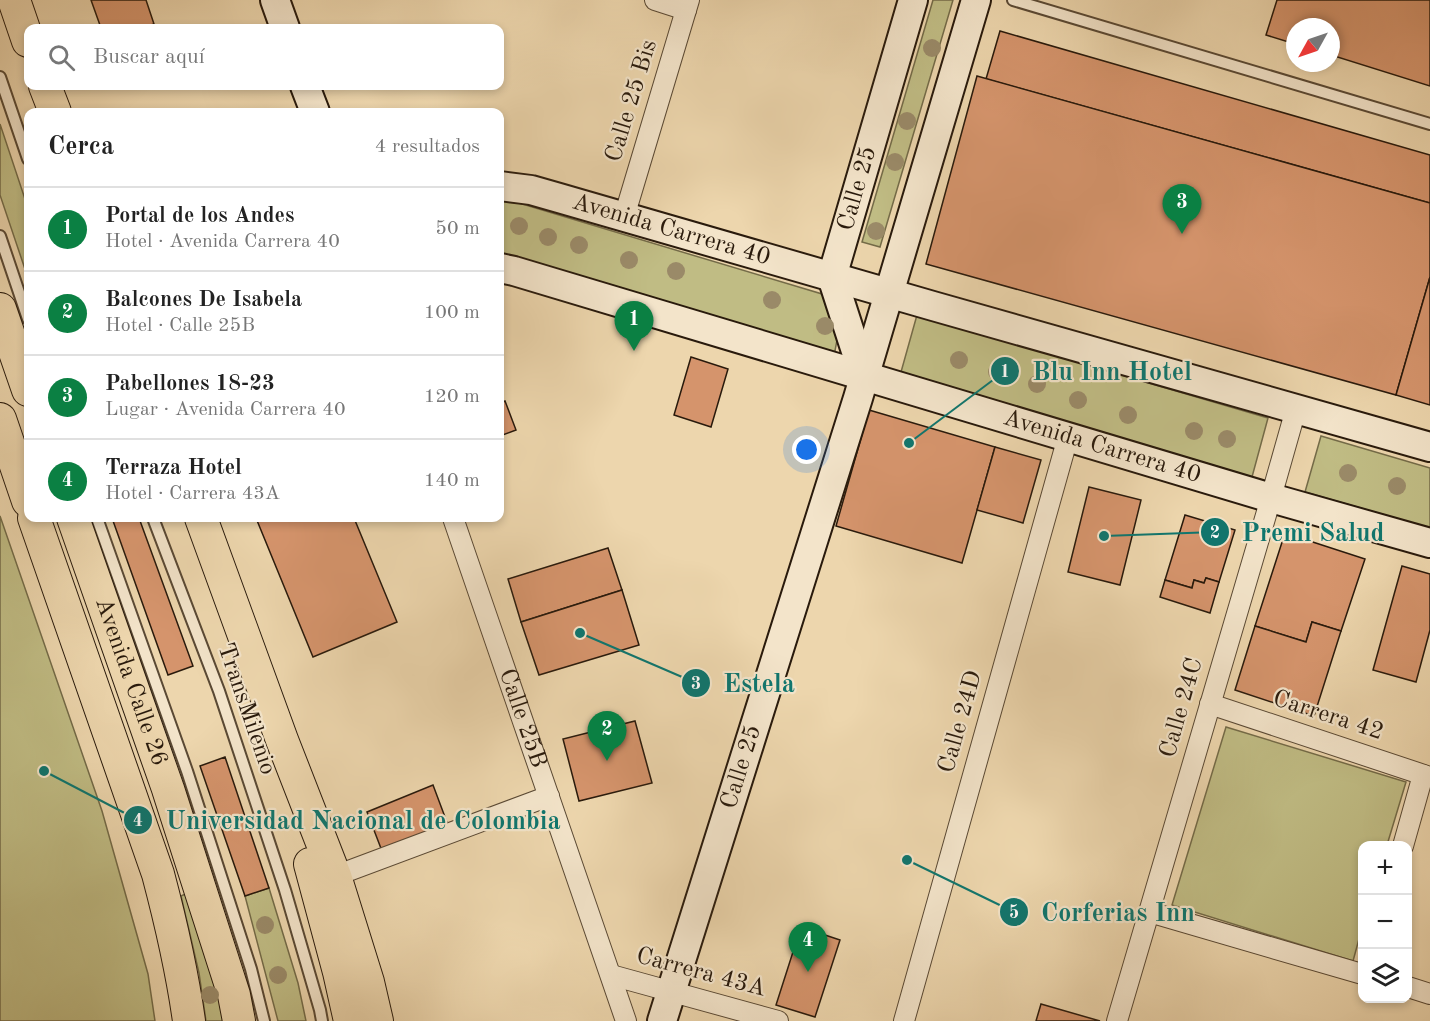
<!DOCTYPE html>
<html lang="es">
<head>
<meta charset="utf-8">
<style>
	:root { --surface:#fff; --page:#f2f2f2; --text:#222; --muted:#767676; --line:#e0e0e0; --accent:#0b8043 }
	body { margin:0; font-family:"Old Standard TT",serif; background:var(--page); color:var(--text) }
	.controls { position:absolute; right:18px; bottom:18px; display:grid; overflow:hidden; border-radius:12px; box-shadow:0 3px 9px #0003 }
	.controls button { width:54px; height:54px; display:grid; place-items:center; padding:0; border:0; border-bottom:2px solid var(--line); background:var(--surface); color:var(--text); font:30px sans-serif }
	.compass { position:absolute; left:1286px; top:18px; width:54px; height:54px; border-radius:50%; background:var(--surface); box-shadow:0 3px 9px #0003; rotate:230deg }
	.you { position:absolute; left:807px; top:450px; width:21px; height:21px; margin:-15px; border:4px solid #fff; border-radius:50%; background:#1a73e8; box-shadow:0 0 0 9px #1a73e833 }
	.badge { display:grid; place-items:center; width:39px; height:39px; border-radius:50%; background:var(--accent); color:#fff; font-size:20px; font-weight:700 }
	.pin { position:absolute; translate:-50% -50px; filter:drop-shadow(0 2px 3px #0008) }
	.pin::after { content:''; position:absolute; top:32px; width:21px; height:18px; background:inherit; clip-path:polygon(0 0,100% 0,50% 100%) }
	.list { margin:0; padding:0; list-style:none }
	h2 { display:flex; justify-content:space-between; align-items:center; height:78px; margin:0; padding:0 24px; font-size:26px }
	h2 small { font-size:20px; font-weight:400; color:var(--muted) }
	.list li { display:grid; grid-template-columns:39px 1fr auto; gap:18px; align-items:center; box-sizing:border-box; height:84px; padding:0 24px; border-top:2px solid var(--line) }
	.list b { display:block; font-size:22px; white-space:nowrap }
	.list p { margin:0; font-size:20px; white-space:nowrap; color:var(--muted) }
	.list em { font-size:20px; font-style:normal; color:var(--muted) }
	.icon { flex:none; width:33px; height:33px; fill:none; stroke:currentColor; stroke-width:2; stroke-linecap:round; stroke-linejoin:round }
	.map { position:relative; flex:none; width:1430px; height:1021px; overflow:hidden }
	.search { position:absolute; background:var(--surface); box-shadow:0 3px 9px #0003; left:24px; top:24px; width:480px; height:66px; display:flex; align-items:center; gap:15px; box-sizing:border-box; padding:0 21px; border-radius:12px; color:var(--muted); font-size:22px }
	.panel { position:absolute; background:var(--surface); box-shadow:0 3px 9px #0003; left:24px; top:108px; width:480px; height:414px; border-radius:12px }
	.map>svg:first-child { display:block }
</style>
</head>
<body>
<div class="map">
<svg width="1430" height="1021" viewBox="0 0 1430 1021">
	<rect width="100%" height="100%" fill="#edd6ad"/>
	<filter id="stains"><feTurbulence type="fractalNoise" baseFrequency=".00333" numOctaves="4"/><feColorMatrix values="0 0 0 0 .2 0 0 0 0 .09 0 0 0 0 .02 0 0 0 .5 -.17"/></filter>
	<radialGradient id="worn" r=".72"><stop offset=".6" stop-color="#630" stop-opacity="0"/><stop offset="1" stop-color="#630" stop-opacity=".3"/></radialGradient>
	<!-- green -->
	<g fill="#c0bc84" stroke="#746b48" stroke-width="1.5">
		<path d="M933 0H953L880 247 862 242Z"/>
		<path d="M0 124 28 208V278L0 195Z"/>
		<path d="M500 200H509L822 294 832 313 838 335 834 356 500 256Z"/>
		<path d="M917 315 1268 418 1252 477 901 372Z"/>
		<path d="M1321 436 1430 468V528L1305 492Z"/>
		<path d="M0 516 102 811 148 974 155 1021H0Z"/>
		<path d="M1226 727 1406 782 1387 845 1362 846V928L1353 961 1172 905Z"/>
		<path d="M269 888 298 983 306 1021H278L245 896Z"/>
		<path d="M192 891 228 1021H206L199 973 181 896Z"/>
	</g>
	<!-- building -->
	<g fill="#d5946c" stroke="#291a0c" stroke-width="1.5">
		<path d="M91 0H146L154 24 141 28H101Z"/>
		<path d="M1277 0H1430V86L1331 55V27H1295V44L1266 35Z"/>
		<path d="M1000 31 1430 155V203L986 79Z"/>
		<path d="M977 76 1430 203V277L1396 395 926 264Z"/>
		<path d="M1430 277V405L1396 395Z"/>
		<path d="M691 357 728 369 711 427 674 415Z"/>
		<path d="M505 401 516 430 500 436V403Z"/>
		<path d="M869 410 995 447 962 563 836 526Z"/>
		<path d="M995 447 1041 460 1023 523 977 510Z"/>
		<path d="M1089 487 1141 500 1120 585 1068 572Z"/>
		<path d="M1185 515 1235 530 1219 582 1206 578 1204 583 1194 580 1192 588 1165 580Z"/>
		<path d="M112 518H139L193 666 168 675Z"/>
		<path d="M256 518H354L397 622 313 657Z"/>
		<path d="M1285 533 1365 559 1341 631 1312 622 1306 642 1255 626Z"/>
		<path d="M608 548 622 590 521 622 508 579Z"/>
		<path d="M1402 566 1430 574V630L1416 682 1373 670Z"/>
		<path d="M1206 578 1219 582 1210 613 1160 597 1165 580 1192 588 1194 580 1204 583Z"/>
		<path d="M622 590 639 645 539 675 521 622Z"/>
		<path d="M1312 622 1341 631 1314 716 1235 690 1255 626 1306 642Z"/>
		<path d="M635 721 652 783 579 801 563 739Z"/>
		<path d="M225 757 269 888 245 896 200 766Z"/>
		<path d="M433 785 448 825 382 851 367 812Z"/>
		<path d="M801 927 840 940 815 1017 776 1005Z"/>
		<path d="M1041 1004 1100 1021H1036Z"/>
	</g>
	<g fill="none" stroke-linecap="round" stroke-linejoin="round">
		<!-- lane casing -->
		<g stroke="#5a4934" stroke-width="14">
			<g id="lane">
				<path d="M1013 0 1430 124"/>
				<path d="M0 77 28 159"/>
				<path d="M0 236 28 319"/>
				<path d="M97 518 187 771 251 969 264 1021"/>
				<path d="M153 518 219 691 285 890 320 1010 322 1021"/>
			</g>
		</g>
		<!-- street casing -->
		<g stroke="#5a4934" stroke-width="22">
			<g id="street">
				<path d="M655 0 686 10"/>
				<path d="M624 217 689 0"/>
				<path id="s1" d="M453 518 626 1021"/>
				<path d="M1210 704 1430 777"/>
				<path d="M1403 846 1423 775"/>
				<path d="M335 876 549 796"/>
				<path d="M1149 912 1362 974"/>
				<path d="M611 975 778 1021"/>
				<path d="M1408 987 1430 994"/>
				<path d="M904 1021 1068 437"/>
				<path d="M1117 1021 1266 515 1296 409"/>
			</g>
		</g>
		<!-- secondary casing -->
		<g stroke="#291a0c" stroke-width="32">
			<g id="secondary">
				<path d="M275 0 285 28"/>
				<path d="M305 86 315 112"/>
				<path id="s2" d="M500 186 531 190 559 198 933 306 1430 447"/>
				<path id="s3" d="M500 268 514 271 1271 498 1430 543"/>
				<path id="s4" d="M864 376 832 277 913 0"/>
				<path id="s5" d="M662 1021 858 398 976 0"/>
			</g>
		</g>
		<!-- primary casing -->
		<g stroke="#291a0c" stroke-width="34">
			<g id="primary">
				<path d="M14 0 28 41"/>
				<path d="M45 86 55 112"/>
				<path d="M0 309 28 390"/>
				<path d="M0 419 28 501"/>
				<path d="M34 518 158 874C171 923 182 971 189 1021"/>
				<path id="s6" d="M73 518 168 789 234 995 239 1021"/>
				<path d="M201 518 282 740 335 876 368 982 377 1021"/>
				<path d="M310 864 339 972 350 1021"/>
			</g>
		</g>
		<!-- lane -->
		<use href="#lane" stroke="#f3e4ca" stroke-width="10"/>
		<!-- street -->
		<use href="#street" stroke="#f3e4ca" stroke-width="20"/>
		<!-- secondary -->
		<use href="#secondary" stroke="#f3e4ca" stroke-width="28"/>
		<!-- primary -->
		<use href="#primary" stroke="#edd6ad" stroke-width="32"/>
	</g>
	<!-- trees -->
	<g fill="#9a8a68">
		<circle cx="932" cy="48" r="9"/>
		<circle cx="907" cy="121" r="9"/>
		<circle cx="895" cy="162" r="9"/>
		<circle cx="519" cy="226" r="9"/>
		<circle cx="876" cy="231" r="9"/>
		<circle cx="548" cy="237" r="9"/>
		<circle cx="579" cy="245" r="9"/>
		<circle cx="629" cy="260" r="9"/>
		<circle cx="676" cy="271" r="9"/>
		<circle cx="772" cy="300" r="9"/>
		<circle cx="825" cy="326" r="9"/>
		<circle cx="959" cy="360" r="9"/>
		<circle cx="997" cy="372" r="9"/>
		<circle cx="1037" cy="384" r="9"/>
		<circle cx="1078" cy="400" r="9"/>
		<circle cx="1128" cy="415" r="9"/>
		<circle cx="1194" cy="431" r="9"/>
		<circle cx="1227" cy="439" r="9"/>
		<circle cx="1348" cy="473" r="9"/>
		<circle cx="1397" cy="486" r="9"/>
		<circle cx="265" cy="925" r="9"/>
		<circle cx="278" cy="975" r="9"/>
		<circle cx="210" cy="995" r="9"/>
	</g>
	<g text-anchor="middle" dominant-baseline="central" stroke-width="4.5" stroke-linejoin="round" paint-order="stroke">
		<!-- street labels -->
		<g font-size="24" fill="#291a0c" stroke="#f3e4ca">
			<text transform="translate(632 101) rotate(-73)">Calle 25 Bis</text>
			<text stroke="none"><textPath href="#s4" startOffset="196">Calle 25</textPath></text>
			<text stroke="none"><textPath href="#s2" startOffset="177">Avenida Carrera 40</textPath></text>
			<text stroke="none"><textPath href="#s3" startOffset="628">Avenida Carrera 40</textPath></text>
			<text stroke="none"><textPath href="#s6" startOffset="174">Avenida Calle 26</textPath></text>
			<text transform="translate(1182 708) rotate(-74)">Calle 24C</text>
			<text transform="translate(246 709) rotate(71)">TransMilenio</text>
			<text transform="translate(1328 716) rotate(18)">Carrera 42</text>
			<text stroke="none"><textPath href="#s1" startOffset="212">Calle 25B</textPath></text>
			<text transform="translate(961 722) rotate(-74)">Calle 24D</text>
			<text stroke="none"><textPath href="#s5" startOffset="266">Calle 25</textPath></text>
			<text transform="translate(701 973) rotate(15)">Carrera 43A</text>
		</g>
	</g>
	<!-- callouts -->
	<path fill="none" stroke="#0f766e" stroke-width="2" d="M909 443L1005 371M1104 536L1215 532M580 633L696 683M44 771L138 820M907 860L1014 912"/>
	<g fill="#0f766e" stroke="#f3e4ca" stroke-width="2">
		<circle cx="909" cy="443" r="6"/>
		<circle cx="1104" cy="536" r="6"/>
		<circle cx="580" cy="633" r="6"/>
		<circle cx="44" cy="771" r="6"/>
		<circle cx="907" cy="860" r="6"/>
		<circle cx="1005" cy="371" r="15"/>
		<circle cx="1215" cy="532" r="15"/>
		<circle cx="696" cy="683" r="15"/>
		<circle cx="138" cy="820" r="15"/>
		<circle cx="1014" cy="912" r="15"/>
	</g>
	<g font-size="18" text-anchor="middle" font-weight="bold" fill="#fff">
		<text x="1005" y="377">1</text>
		<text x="1215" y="538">2</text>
		<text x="696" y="689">3</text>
		<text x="138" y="826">4</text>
		<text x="1014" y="918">5</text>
	</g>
	<g font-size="26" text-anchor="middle" font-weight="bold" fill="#0f766e" stroke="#f3e4ca" stroke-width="4.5" stroke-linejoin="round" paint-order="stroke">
		<text x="1112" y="380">Blu Inn Hotel</text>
		<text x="1313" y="541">Premi Salud</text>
		<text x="759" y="692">Estela</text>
		<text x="363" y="829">Universidad Nacional de Colombia</text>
		<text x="1118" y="921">Corferias Inn</text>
	</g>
	<rect width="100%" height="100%" filter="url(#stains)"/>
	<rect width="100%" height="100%" fill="url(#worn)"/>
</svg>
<div class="controls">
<button>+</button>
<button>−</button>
<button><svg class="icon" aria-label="layers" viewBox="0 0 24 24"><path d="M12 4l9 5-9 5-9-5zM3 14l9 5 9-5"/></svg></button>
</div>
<svg class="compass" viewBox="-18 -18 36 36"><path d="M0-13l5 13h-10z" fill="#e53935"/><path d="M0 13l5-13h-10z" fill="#767676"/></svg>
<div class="you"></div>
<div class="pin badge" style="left:634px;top:351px">1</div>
<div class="pin badge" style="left:607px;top:761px">2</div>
<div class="pin badge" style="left:1182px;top:234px">3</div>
<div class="pin badge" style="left:808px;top:972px">4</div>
<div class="search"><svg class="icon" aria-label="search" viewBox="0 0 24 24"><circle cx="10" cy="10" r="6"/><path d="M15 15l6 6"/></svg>Buscar aquí</div>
<section class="panel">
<h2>Cerca<small>4 resultados</small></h2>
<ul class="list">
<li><span class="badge">1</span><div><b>Portal de los Andes</b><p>Hotel · Avenida Carrera 40</p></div><em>50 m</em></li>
<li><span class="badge">2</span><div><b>Balcones De Isabela</b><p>Hotel · Calle 25B</p></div><em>100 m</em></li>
<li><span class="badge">3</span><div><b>Pabellones 18-23</b><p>Lugar · Avenida Carrera 40</p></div><em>120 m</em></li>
<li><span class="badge">4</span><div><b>Terraza Hotel</b><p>Hotel · Carrera 43A</p></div><em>140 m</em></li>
</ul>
</section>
</div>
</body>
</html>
